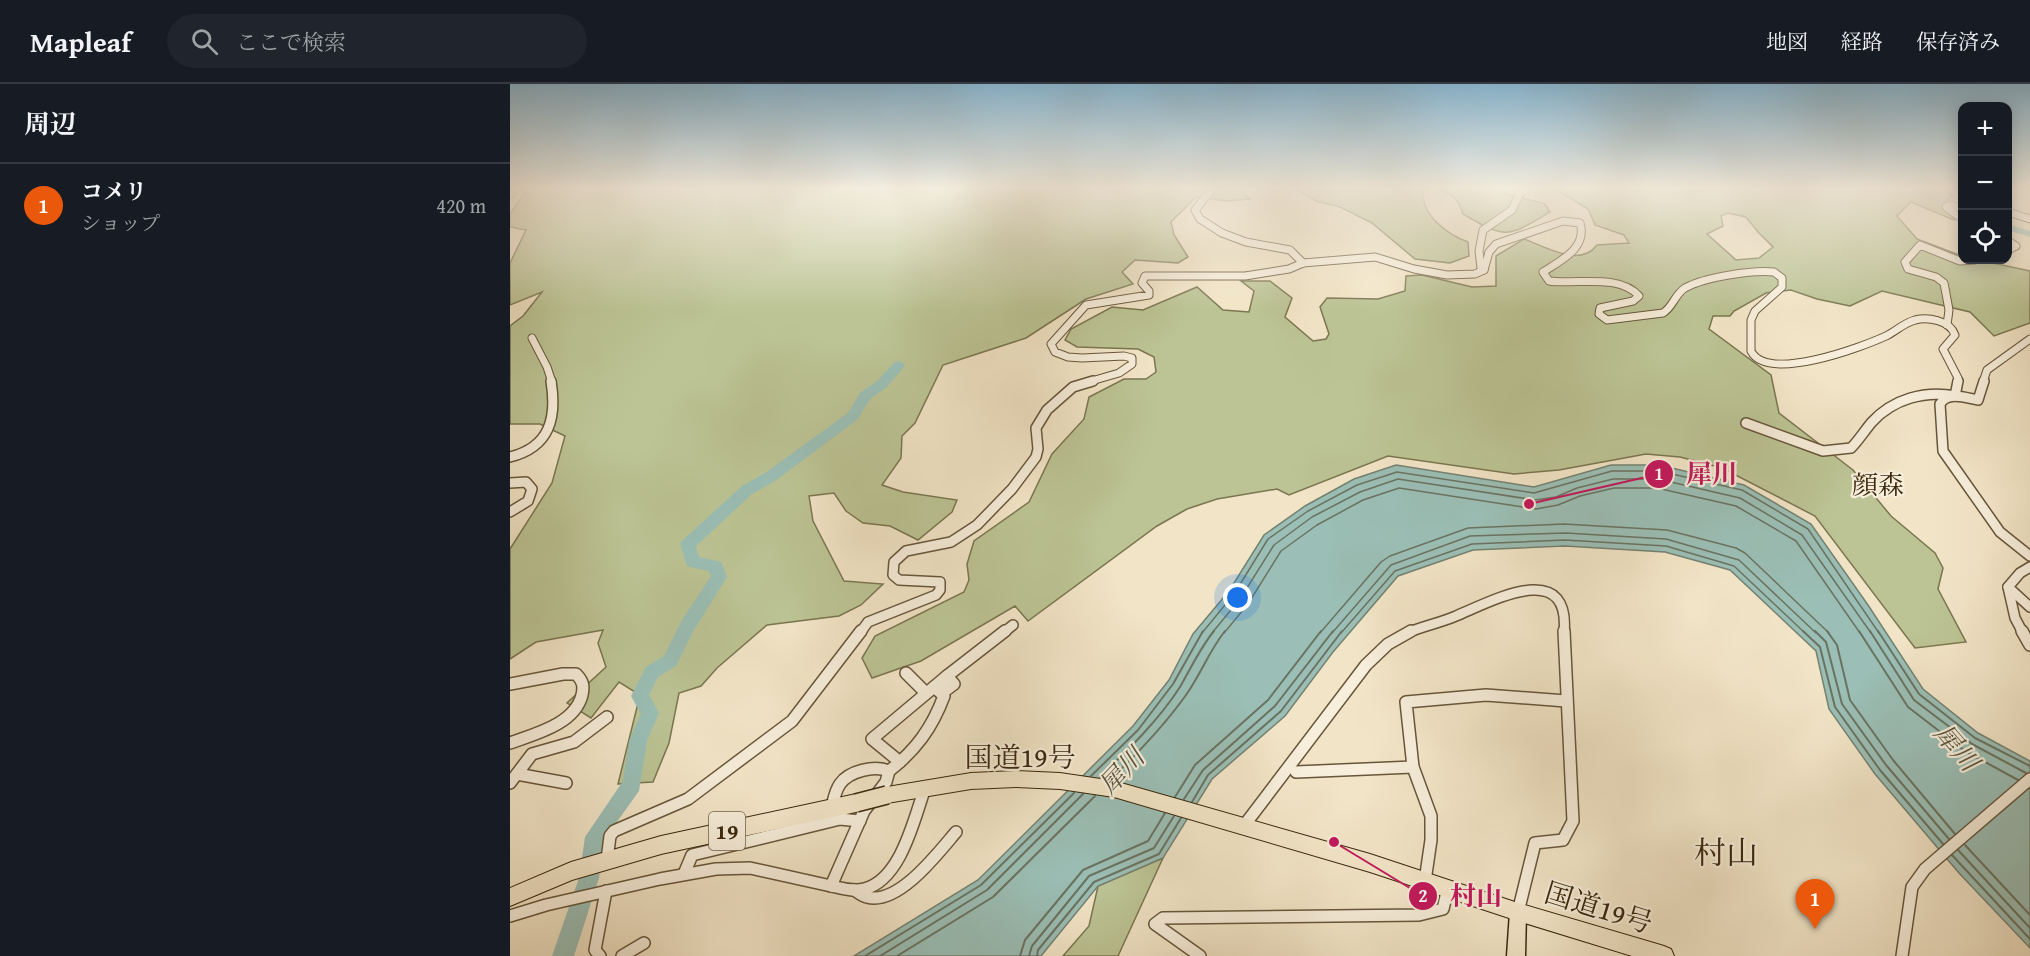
<!DOCTYPE html>
<html lang="ja">
<head>
<meta charset="utf-8">
<style>
	:root { --surface:#171b24; --page:#20242c; --text:#f1f3f6; --muted:#9ea1a6; --line:#363941; --accent:#ea580c }
	body { margin:0; font-family:"Gentium Book Plus","Noto Serif JP",serif; background:var(--page); color:var(--text) }
	.controls { position:absolute; right:18px; top:18px; display:grid; overflow:hidden; border-radius:12px; box-shadow:0 3px 15px #0003 }
	.controls button { width:54px; height:54px; display:grid; place-items:center; padding:0; border:0; border-bottom:2px solid var(--line); background:var(--surface); color:var(--text); font:30px sans-serif }
	.you { position:absolute; left:728px; top:514px; width:21px; height:21px; margin:-15px; border:4px solid #fff; border-radius:50%; background:#1a73e8; box-shadow:0 0 0 9px #1a73e833 }
	.badge { display:grid; place-items:center; width:39px; height:39px; border-radius:50%; background:var(--accent); color:#fff; font-size:20px; font-weight:700 }
	.pin { position:absolute; translate:-50% -50px; filter:drop-shadow(0 2px 3px #0008) }
	.pin::after { content:''; position:absolute; top:32px; width:21px; height:18px; background:inherit; clip-path:polygon(0 0,100% 0,50% 100%) }
	.list { margin:0; padding:0; list-style:none }
	h2 { display:flex; justify-content:space-between; align-items:center; height:78px; margin:0; padding:0 24px; font-size:26px }
	h2 small { font-size:20px; font-weight:400; color:var(--muted) }
	.list li { display:grid; grid-template-columns:39px 1fr auto; gap:18px; align-items:center; box-sizing:border-box; height:84px; padding:0 24px; border-top:2px solid var(--line) }
	.list b { display:block; font-size:22px; white-space:nowrap }
	.list p { margin:0; font-size:20px; white-space:nowrap; color:var(--muted) }
	.list em { font-size:20px; font-style:normal; color:var(--muted) }
	.icon { flex:none; width:33px; height:33px; fill:none; stroke:currentColor; stroke-width:2; stroke-linecap:round; stroke-linejoin:round }
	.map { position:relative; flex:none; width:1520px; height:872px; overflow:hidden }
	header { display:flex; align-items:center; gap:36px; box-sizing:border-box; height:84px; padding:0 30px; background:var(--surface); border-bottom:2px solid var(--line) }
	header strong { font-size:28px }
	nav { display:flex; gap:33px; margin-inline-start:auto; font-size:21px }
	.search { width:420px; height:54px; background:var(--page); display:flex; align-items:center; gap:15px; box-sizing:border-box; padding:0 21px; border-radius:33px; color:var(--muted); font-size:22px }
	main { display:flex }
	aside { flex:1; background:var(--surface) }
	.map>svg:first-child { display:block }
</style>
</head>
<body>
<header>
<strong>Mapleaf</strong>
<div class="search"><svg class="icon" aria-label="search" viewBox="0 0 24 24"><circle cx="10" cy="10" r="6"/><path d="M15 15l6 6"/></svg>ここで検索</div>
<nav><a>地図</a><a>経路</a><a>保存済み</a></nav>
</header>
<main>
<aside>
<h2>周辺<small></small></h2>
<ul class="list">
<li><span class="badge">1</span><div><b>コメリ</b><p>ショップ</p></div><em>420 m</em></li>
</ul>
</aside>
<div class="map">
<svg width="1520" height="872" viewBox="0 0 1520 872">
	<rect width="100%" height="100%" fill="#f2e5c7"/>
	<filter id="stains"><feTurbulence type="fractalNoise" baseFrequency=".00333" numOctaves="4"/><feColorMatrix values="0 0 0 0 .2 0 0 0 0 .09 0 0 0 0 .02 0 0 0 .5 -.17"/></filter>
	<radialGradient id="worn" r=".72"><stop offset=".6" stop-color="#630" stop-opacity="0"/><stop offset="1" stop-color="#630" stop-opacity=".3"/></radialGradient>
	<!-- green -->
	<g fill="#bcc495" stroke="#7a7650" stroke-width="1.5" fill-rule="evenodd">
		<path d="M18 104H731L730 106 740 115 718 117 686 113 661 138 664 151 678 173 668 179 625 176 612 188 623 200 576 215 516 254 433 281 405 339 392 352 391 374 372 401 393 408 447 416 442 428 408 456 380 442 353 439 336 427 324 409 299 412 303 437 334 497 373 500 351 521 329 532 257 541 207 584 191 602 169 609 159 659 143 698 108 700 130 611 109 598 81 634 57 619 96 583 88 559 93 546 26 558 0 575V465L42 399 55 352 30 340H0V242L13 232 32 208 0 221V179L16 146 0 143V130Z"/>
		<path d="M784 104H987L994 109 1035 120 1040 128C998 153 997 156 953 130 947 111 939 108 921 104L913 110C913 133 939 151 958 158L959 172 940 179 905 175 862 139 830 123 806 117Z"/>
		<path d="M1043 104H1432L1443 111 1437 117 1452 130 1444 136 1401 118 1387 132 1407 155 1452 172V176H1469L1520 187V239L1484 252 1460 228 1372 207 1340 222 1307 215 1281 206 1256 209 1224 227 1220 232H1203L1199 245 1261 291 1269 329 1343 386 1381 432 1425 469 1433 484 1428 505 1456 558 1405 564 1305 432 1212 384 1170 373 1136 370 1049 386 1004 390 878 372 779 411 767 405 707 415 677 425 647 442 518 537 505 522 411 577 362 594 352 574 365 552 454 508 459 496 457 480 464 457 519 418 542 370 574 335 579 313 614 295H636L646 288 644 273 628 265 567 263 555 256 561 245 602 223 633 226 687 203 713 226 739 228 744 207 731 197H760L782 214 775 233 803 257 816 255 819 250 810 223 817 214 868 215 895 207 896 192 912 191 962 203 986 202V172L1014 155C1036 163 1070 184 1087 161L1119 159 1114 151 1085 141 1078 125ZM1218 129 1236 133 1248 148 1263 163 1249 174 1226 176 1197 150 1213 142 1211 132Z"/>
		<path d="M653 774 608 872H553L579 842 588 802Z"/>
	</g>
	<!-- water -->
	<path fill="#9bbfb6" stroke="#748272" stroke-width="1.5" d="M886 381 1024 403 1101 381H1149L1234 401 1301 440 1358 521 1413 605 1468 649 1520 677V864L1449 789 1365 690 1319 625 1306 567 1220 486 1155 468 1055 462 963 466 888 492 823 568 775 632 702 695 653 774 588 802 531 872H344L468 796 623 642 659 596 683 550 719 507 754 451 795 422 844 395Z"/>
	<g fill="none" stroke-linecap="round" stroke-linejoin="round">
		<!-- shore-far1 -->
		<g stroke="#6a7361" stroke-width="1.5">
			<path d="M692 549 724 510 758 455 798 427 847 401 887 388 1024 409 1102 387H1149L1232 406 1298 445 1369 549"/>
			<path d="M702 549 730 515 764 461 802 433 850 408 888 395 1025 416 1046 413 1067 404 1103 395H1148L1230 414 1292 451 1361 549"/>
			<path d="M714 549 738 520 771 467 807 441 853 416 889 404 1026 425 1048 421 1070 412 1104 404H1147L1226 422 1286 457 1350 549"/>
			<path d="M810 549 871 478 880 472 958 444 1054 440 1157 446 1226 464 1235 469 1319 549"/>
			<path d="M822 549 881 481 960 452 1056 449 1156 455 1229 476 1306 549"/>
			<path d="M831 549 885 487 962 460 1055 456 1156 462 1224 482 1295 549"/>
		</g>
		<!-- shore -->
		<g stroke="#6a7361" stroke-width="2">
			<path d="M1293 547 1310 563 1325 623 1370 686 1433 760"/>
			<path d="M1305 547 1316 558 1332 620 1376 681 1439 755"/>
			<path d="M1317 547 1327 561 1340 616 1383 676 1445 750"/>
			<path d="M1349 547 1398 623 1455 667 1508 696"/>
			<path d="M1360 547 1404 616 1462 660 1516 689"/>
			<path d="M1368 547 1409 610 1465 654 1520 682"/>
			<path d="M581 692 628 646 663 600 693 547"/>
			<path d="M590 693C619 665 648 637 670 603 681 584 690 564 704 547"/>
			<path d="M601 695C628 669 654 642 676 611 691 590 699 567 715 547"/>
			<path d="M665 713 685 681 758 616 811 547"/>
			<path d="M674 715 693 686 765 622 823 547"/>
			<path d="M682 718 698 691 771 627 832 547"/>
			<path d="M1455 761 1520 831"/>
			<path d="M1448 766 1520 844"/>
			<path d="M1442 771 1520 855"/>
			<path d="M355 872 471 801 564 709"/>
			<path d="M370 872 477 806 573 710"/>
			<path d="M387 872 483 813 585 712"/>
			<path d="M510 872 515 856 573 786 638 757 655 729"/>
			<path d="M519 872 522 862 579 792 644 764 664 732"/>
			<path d="M527 872 528 866 584 798 649 770 671 734"/>
		</g>
		<!-- river -->
		<g fill="#9bbfb6" fill-rule="evenodd">
			<path d="M1371 104H1392L1426 112 1421 115 1376 107Z"/>
			<path d="M1427 114H1435L1452 124V131L1427 118Z"/>
			<path d="M1498 140 1520 147V153L1498 146Z"/>
			<path d="M389 277 395 281 393 284 377 303 360 315 348 335 265 397 242 410 186 462 189 473 211 478 217 493 184 546 166 582 148 593 139 611 149 629 137 657 129 707 94 756 89 794 64 872H42L69 794 75 753 113 697 119 657 131 630 121 612 136 583 154 572 172 536 201 492 199 487 177 482 170 460 173 456 232 402 255 389 338 329 350 309 367 297 385 278Z"/>
		</g>
		<!-- minor-far2 casing -->
		<g stroke="#67563b" stroke-width="9">
			<g id="minor-far2">
				<path d="M703 104 685 126 690 135 712 149 736 158 780 166 793 179"/>
				<path d="M0 111 6 104"/>
				<path d="M1452 124 1440 121 1436 123 1452 135"/>
				<path d="M1498 128 1520 135"/>
				<path d="M1498 157 1506 162 1498 166"/>
				<path d="M974 186 971 184 969 167 973 146 1002 126 1010 109 1018 104"/>
				<path d="M1437 241 1439 226 1434 199 1426 193 1398 185 1395 178 1410 161 1450 177 1465 176"/>
				<path d="M22 254 37 283 42 298"/>
				<path d="M578 298 609 289 622 280V274L614 272 572 274 558 273 545 268 541 260 576 221 639 211V207L632 199 635 192H735L779 185 793 179 865 173 904 185 937 191 965 190 974 186 979 168 986 160 1053 137 1070 139C1078 164 1050 177 1033 188L1039 197C1066 201 1109 189 1129 212L1123 217 1090 224 1089 230 1097 236 1153 229C1163 223 1165 210 1175 204 1195 193 1242 186 1264 188L1272 194V203L1245 227 1241 236V267C1257 299 1352 263 1376 252 1386 247 1394 239 1405 236 1418 233 1440 236 1445 251L1433 265 1448 294 1447 298"/>
				<path d="M1473 298 1477 286 1520 255"/>
			</g>
		</g>
		<!-- minor-far1 casing -->
		<g stroke="#67563b" stroke-width="12">
			<g id="minor-far1">
				<path d="M1474 297 1468 316C1456 314 1438 307 1430 320L1433 367 1490 448 1520 472"/>
				<path d="M1236 339 1313 367 1341 364C1349 356 1355 346 1362 338 1383 315 1415 306 1445 312L1448 297"/>
				<path d="M0 373C40 363 47 334 41 297"/>
				<path d="M0 399 16 398 22 405 18 417 0 428"/>
				<path d="M1498 503 1520 523"/>
				<path d="M350 549 358 538 426 511 430 506V498L389 496 383 491 384 478 396 467 441 458 467 441 502 405 526 373 528 365 526 344 537 326 563 303 583 297"/>
				<path d="M493 549 503 541"/>
				<path d="M897 549C913 542 930 539 946 532 980 518 1061 473 1054 549"/>
				<path d="M1513 549 1505 534 1498 503 1510 489 1520 483"/>
			</g>
		</g>
		<!-- minor casing -->
		<g stroke="#67563b" stroke-width="14">
			<g id="minor">
				<path d="M1512 547 1520 561"/>
				<path d="M396 589 416 609"/>
				<path d="M437 592 495 547"/>
				<path d="M0 600 53 590H66C73 597 74 602 72 611 65 640 25 650 0 659"/>
				<path d="M424 603 437 592 444 600 432 609"/>
				<path d="M379 687C406 666 422 644 434 612L424 603 362 655 390 678"/>
				<path d="M786 688 903 683"/>
				<path d="M7 690 56 699"/>
				<path d="M0 699 22 670 64 658 97 633"/>
				<path d="M322 723C324 715 325 707 330 700 339 687 364 681 379 687L376 698 354 727 321 802C331 804 343 808 354 805 391 796 404 735 415 704"/>
				<path d="M733 743 856 581 878 560 901 547"/>
				<path d="M97 776 100 752 104 747 178 715 282 637 351 547"/>
				<path d="M174 790 182 771 330 735 350 737"/>
				<path d="M915 797 921 756V732L903 683 896 618 976 611 1056 617"/>
				<path d="M344 806C348 808 352 812 357 813 388 822 428 769 446 748"/>
				<path d="M1008 828 1025 759 1053 756 1063 737 1054 547"/>
				<path d="M0 832 36 821 150 795 206 785 240 784 321 802"/>
				<path d="M90 872 85 866 96 807"/>
				<path d="M112 872 134 859"/>
				<path d="M690 872 645 840 653 834 909 831 933 825 938 804"/>
				<path d="M1392 872 1402 803 1415 785 1520 695"/>
			</g>
		</g>
		<!-- major casing -->
		<g stroke="#39270c" stroke-width="3">
			<path id="major" d="M1008 820 1014 822 1016 828 1015 872H997L1000 828 1002 822Z"/>
		</g>
		<!-- highway casing -->
		<g stroke="#39270c" stroke-width="2">
			<g id="highway">
				<path d="M506 687 550 689 604 697 860 770 1008 819 1154 862 1161 865 1164 872H1122L1008 837 860 788 604 713 550 705 506 703 461 705 377 719 371 717 368 711 371 705 377 703 461 689Z"/>
				<path d="M346 710 352 713 355 719 352 725 346 728 151 770 62 796 0 822V804L61 778 151 752Z"/>
			</g>
		</g>
		<!-- minor-far2 -->
		<use href="#minor-far2" stroke="#f7eedb" stroke-width="7"/>
		<!-- minor-far1 -->
		<use href="#minor-far1" stroke="#f7eedb" stroke-width="9"/>
		<!-- minor -->
		<use href="#minor" stroke="#f7eedb" stroke-width="11"/>
		<!-- major -->
		<use href="#major" fill="#f2e5c7" fill-rule="evenodd"/>
		<!-- highway -->
		<use href="#highway" fill="#f2e5c7" fill-rule="evenodd"/>
		<!-- highway-bridge casing -->
		<g stroke="#39270c" stroke-width="20" stroke-linecap="butt">
			<path id="highway-bridge" d="M346 719 377 711"/>
		</g>
		<!-- highway-bridge -->
		<use href="#highway-bridge" stroke="#f2e5c7" stroke-width="17"/>
	</g>
	<!-- sky -->
	<linearGradient id="sky" x2="0" y2="1"><stop stop-color="#89b8d4"/><stop offset="0.46" stop-color="#f9f3e6"/><stop offset="1" stop-color="#f9f3e6" stop-opacity="0"/></linearGradient>
	<rect width="1520" height="226" fill="url(#sky)"/>
	<g text-anchor="middle" dominant-baseline="central" stroke-width="4.5" stroke-linejoin="round" paint-order="stroke">
		<!-- shield labels -->
		<rect fill="#f7eedb" stroke="#72634a" stroke-width="1.5" x="199" y="728" width="36" height="38" rx="4.5"/>
		<g font-size="22" font-weight="bold" fill="#39270c">
			<text x="217" y="747">19</text>
		</g>
		<!-- neighbourhood labels -->
		<g font-size="26" fill="#39270c" stroke="#f7eedb">
			<text x="1368" y="400">顔森</text>
		</g>
		<!-- water labels -->
		<g font-size="26" font-style="italic" fill="#56553f" stroke="#f7eedb">
			<text transform="translate(1447 663) rotate(49)">犀川</text>
			<text transform="translate(611 687) rotate(-47)">犀川</text>
		</g>
		<!-- near-street labels -->
		<g font-size="28" fill="#39270c" stroke="#f7eedb">
			<text x="510" y="672">国道19号</text>
			<text transform="translate(1089 823) rotate(17)">国道19号</text>
		</g>
		<!-- near-neighbourhood labels -->
		<g font-size="32" fill="#39270c" stroke="#f7eedb">
			<text x="1216" y="768">村山</text>
		</g>
	</g>
	<!-- callouts -->
	<path fill="none" stroke="#c2185b" stroke-width="2" d="M1019 420L1149 390M824 758L913 812"/>
	<g fill="#c2185b" stroke="#f7eedb" stroke-width="2">
		<circle cx="1019" cy="420" r="6"/>
		<circle cx="824" cy="758" r="6"/>
		<circle cx="1149" cy="390" r="15"/>
		<circle cx="913" cy="812" r="15"/>
	</g>
	<g font-size="18" text-anchor="middle" font-weight="bold" fill="#fff">
		<text x="1149" y="396">1</text>
		<text x="913" y="818">2</text>
	</g>
	<g font-size="26" text-anchor="middle" font-weight="bold" fill="#c2185b" stroke="#f7eedb" stroke-width="4.5" stroke-linejoin="round" paint-order="stroke">
		<text x="1202" y="399">犀川</text>
		<text x="966" y="821">村山</text>
	</g>
	<rect width="100%" height="100%" filter="url(#stains)"/>
	<rect width="100%" height="100%" fill="url(#worn)"/>
</svg>
<div class="controls">
<button>+</button>
<button>−</button>
<button><svg class="icon" aria-label="locate" viewBox="0 0 24 24"><circle cx="12" cy="12" r="6"/><path d="M12 2v4M12 18v4M2 12h4M18 12h4"/></svg></button>
</div>
<div class="you"></div>
<div class="pin badge" style="left:1305px;top:845px">1</div>
</div>
</main>
</body>
</html>
